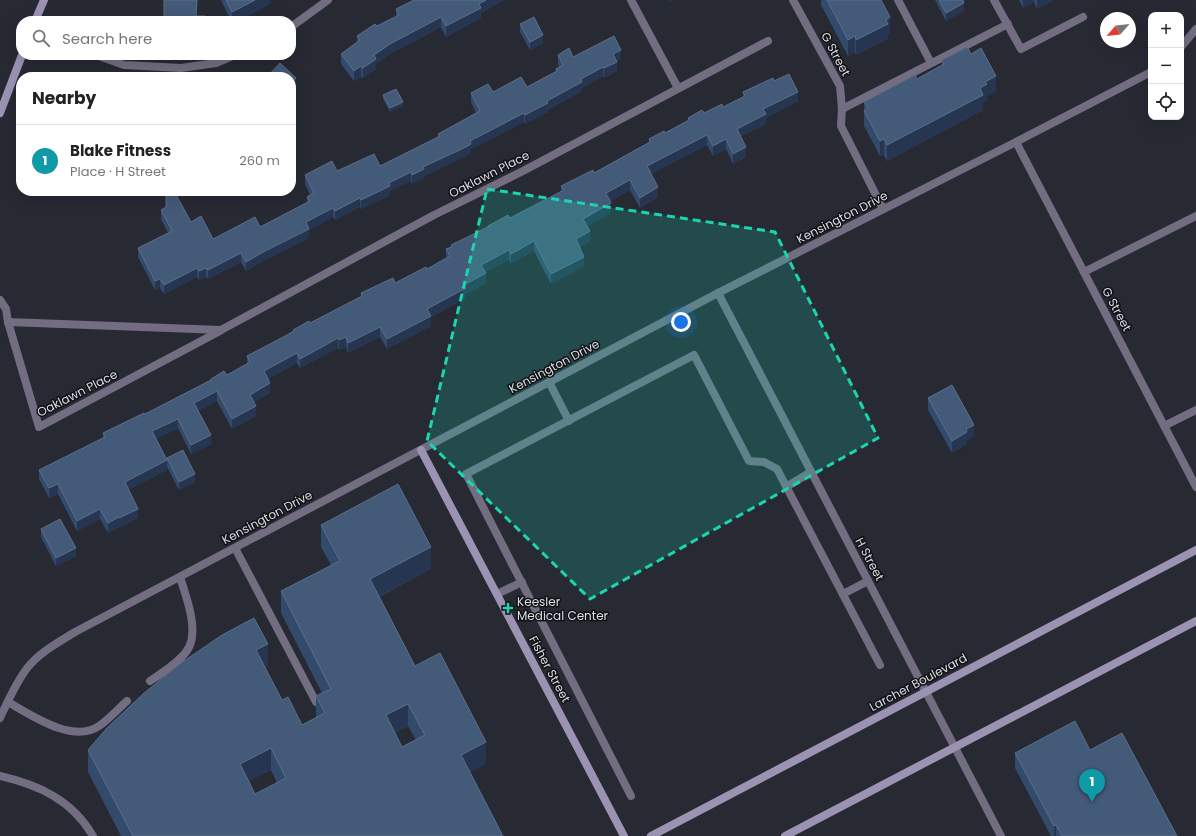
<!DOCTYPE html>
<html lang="en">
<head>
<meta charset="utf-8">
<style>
	:root { --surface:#fff; --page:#f6f6f6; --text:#222; --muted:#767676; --line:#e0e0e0; --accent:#1f7362 }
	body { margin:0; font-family:Poppins,sans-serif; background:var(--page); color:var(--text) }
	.controls { position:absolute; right:12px; top:12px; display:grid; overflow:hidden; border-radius:8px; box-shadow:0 4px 16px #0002 }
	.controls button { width:36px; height:36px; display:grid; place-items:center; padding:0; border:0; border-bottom:1px solid var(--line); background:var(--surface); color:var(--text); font:20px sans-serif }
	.compass { position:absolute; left:1100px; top:12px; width:36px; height:36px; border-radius:50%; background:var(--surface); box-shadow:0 4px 16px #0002; rotate:243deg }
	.you { position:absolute; left:681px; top:322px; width:14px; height:14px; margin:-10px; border:3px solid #fff; border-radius:50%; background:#1a73e8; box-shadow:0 0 0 6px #1a73e833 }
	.badge { display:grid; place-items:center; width:26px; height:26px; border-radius:50%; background:var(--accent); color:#fff; font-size:13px; font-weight:700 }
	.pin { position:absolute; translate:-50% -33px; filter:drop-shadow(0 1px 2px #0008) }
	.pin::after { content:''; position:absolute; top:21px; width:14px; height:12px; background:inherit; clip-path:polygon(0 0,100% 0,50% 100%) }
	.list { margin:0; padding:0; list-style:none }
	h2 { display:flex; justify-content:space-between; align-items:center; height:52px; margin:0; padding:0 16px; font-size:17px }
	h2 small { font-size:13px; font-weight:400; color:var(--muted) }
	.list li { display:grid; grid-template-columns:26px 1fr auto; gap:12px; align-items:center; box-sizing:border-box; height:72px; padding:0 16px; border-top:1px solid var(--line) }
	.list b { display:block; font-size:15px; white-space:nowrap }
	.list p { margin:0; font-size:13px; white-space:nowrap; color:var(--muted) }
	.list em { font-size:13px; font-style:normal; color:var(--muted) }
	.icon { flex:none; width:22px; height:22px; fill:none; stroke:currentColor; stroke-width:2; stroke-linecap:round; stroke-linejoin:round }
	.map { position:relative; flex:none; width:1196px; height:836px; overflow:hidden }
	.search { position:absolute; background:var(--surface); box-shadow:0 4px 16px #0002; left:16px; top:16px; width:280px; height:44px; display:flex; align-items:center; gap:10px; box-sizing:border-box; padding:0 14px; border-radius:16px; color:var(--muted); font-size:15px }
	.panel { position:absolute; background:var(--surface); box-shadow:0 4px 16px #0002; left:16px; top:72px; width:280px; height:124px; border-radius:16px }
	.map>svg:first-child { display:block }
</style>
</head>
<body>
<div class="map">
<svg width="1196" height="836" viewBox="0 0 1196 836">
	<rect width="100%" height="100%" fill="#272933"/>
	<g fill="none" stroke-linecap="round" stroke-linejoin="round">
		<!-- lane -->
		<g stroke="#726d81" stroke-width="8">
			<path d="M898 0 931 63"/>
			<path d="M994 0 1021 49 1083 17"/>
			<path d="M842 109 1008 24"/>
			<path d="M1084 272 1196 216"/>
			<path d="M549 382 569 421"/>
			<path d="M1164 426 1196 410"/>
			<path d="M786 487 811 472"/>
			<path d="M235 548 316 702"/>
			<path d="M497 594 522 582"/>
			<path d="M843 594 868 581"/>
			<path d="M150 681C163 672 177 664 186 652 201 633 186 597 180 577"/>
			<path d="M8 702C31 715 73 744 99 726 109 719 118 709 127 701"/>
			<path d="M631 796 466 474 694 355 749 461 764 462 777 469 880 665"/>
		</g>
		<!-- street -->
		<g stroke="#726d81" stroke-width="8">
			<path d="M631 0 678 88"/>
			<path d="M793 0 840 86 842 109 841 126 883 209"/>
			<path d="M291 27 328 0"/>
			<path d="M1181 47 1196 29"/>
			<path d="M96 55 124 65 181 68 216 63 235 55"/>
			<path d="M1016 142 1196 487"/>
			<path d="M718 293 1001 836"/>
			<path d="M0 300 6 309 8 322 39 427 220 331"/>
			<path d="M8 322 221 330 434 215 523 171 768 41"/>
			<path d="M0 718C8 701 16 682 28 667 40 652 59 642 75 632L718 293 1016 142 1151 72"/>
			<path d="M0 776C39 785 72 800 93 836"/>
		</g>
		<!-- secondary -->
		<g stroke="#9c93b3" stroke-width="8">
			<path d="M35 21 44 0"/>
			<path d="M0 113 22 55"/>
			<path d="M421 450 624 836"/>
			<path d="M651 836 1196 550"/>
			<path d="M785 836 1196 621"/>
		</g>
	</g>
	<!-- wall -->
	<g fill="#324a6c" fill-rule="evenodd">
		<path d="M221 0H270V4L238 21H231Z"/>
		<path d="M504 0 481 13V18L446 37 441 27 390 54 376 64V69L363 78 361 77 354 81 341 64V54L357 42V36L396 16V9Z"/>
		<path d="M821 0H881L890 33 888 34V39L856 55 855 52 848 56 821 5Z"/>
		<path d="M935 0H963L964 11 946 21Z"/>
		<path d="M1019 0H1054L1037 9 1034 2 1023 8Z"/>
		<path d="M520 24 543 43 530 50 520 32Z"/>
		<path d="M971 54 996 91 987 96V100L983 102V110L887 161 884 155 880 156 864 126V102L917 79 942 66V60Z"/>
		<path d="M558 55 573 57 621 59 617 61V71L604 78 603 76 582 88V91L548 110V112L525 124 524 122 471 149V153L466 156 424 176V178L412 184 411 181 390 191V195L361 209 360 207 335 220 333 217 309 230V238L265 260 246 271 241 262 208 279 206 277 199 280 197 277 164 294 160 288 155 290 138 257V248L168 233 161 219V210L191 222 213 239 260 227 307 203V197L310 195 305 184V175L380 166 438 137V134L476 113 471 102V93L493 92 527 87 556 72V69L559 67 558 64Z"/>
		<path d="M774 81 798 101 766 118V124L741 136 746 157 733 164 726 149 713 156 707 145 651 174 658 197 640 208 630 190 610 201 611 213 587 226 590 241 580 247 584 266 551 284 534 251 511 263 509 260 485 272 486 283 466 294V298L431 317V326L387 349 380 337 348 353 346 347 339 350 338 348 300 368 297 363 268 379 270 393 254 402 256 416 232 429 217 401 198 411 211 444 191 454 178 428 156 439 167 459 195 482 179 490 167 467V470L128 490 138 518 119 528V527L108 533 100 519 77 531 58 494 49 498 39 479V470L103 438V433L145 414 211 380V379L227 375 247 364V356L287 335 293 332V330L310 323 361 297V293L395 283 427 269 446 258V249L451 247V245L488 228V226L510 218 561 192V186L594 173 649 143V139L665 133 688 121V118L723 107 743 97V92Z"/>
		<path d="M383 95 403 106 390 112 383 99Z"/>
		<path d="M928 398 974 436 967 440V444L952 453 928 410Z"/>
		<path d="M321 525 431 569 379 597 415 666 486 764 470 772 503 836H121L88 772V750L268 666 265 667 282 700 302 725 316 717V696L322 693 281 613V591L331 565 321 547ZM408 726 416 740 402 747 395 733ZM271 770 277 783 255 794 249 781Z"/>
		<path d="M41 529 76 556 56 566 41 537Z"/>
		<path d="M1090 750 1177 836H1051L1015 768V753Z"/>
	</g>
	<!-- shaded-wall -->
	<g fill="#263650">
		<path d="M255 0H270V4L238 21H232V12Z"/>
		<path d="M486 0H504L481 13V18L446 37V26L479 4Z"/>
		<path d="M668 0H674L668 3Z"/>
		<path d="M1023 0H1034V2L1023 8Z"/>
		<path d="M1037 0H1054L1037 9Z"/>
		<path d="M964 3V11L946 21V13Z"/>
		<path d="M441 17V27L390 54 376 64V69L363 78V68L374 55 390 44Z"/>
		<path d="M890 17V33L888 34V39L856 55V40Z"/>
		<path d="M543 35V43L530 50V42Z"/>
		<path d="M855 36V52L848 56V40Z"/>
		<path d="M621 50V59L613 63V54Z"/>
		<path d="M617 62V71L604 78V68Z"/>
		<path d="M361 66V77L354 81V71Z"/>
		<path d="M603 67V76L582 88V91L548 110V112L525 124V115L581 79Z"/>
		<path d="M996 76V91L987 96V100L983 102V110L887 161V145L980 88 985 82Z"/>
		<path d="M296 78V90L291 96V84Z"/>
		<path d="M798 92V101L766 118V124L737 138V129L763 109Z"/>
		<path d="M403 102V106L390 112V108Z"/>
		<path d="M524 113V122L471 149V153L466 156 424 176V178L412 184V175L423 167 470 141Z"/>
		<path d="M707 135V145L647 176V166Z"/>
		<path d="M726 139V149L713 156V146Z"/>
		<path d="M884 139V155L880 156V141Z"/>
		<path d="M746 147V157L733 164V154Z"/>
		<path d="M411 172V181L390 191V195L361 209V200L389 183Z"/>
		<path d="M630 180V190L606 203V193Z"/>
		<path d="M658 187V197L640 208V198Z"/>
		<path d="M360 198V207L335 220V211Z"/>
		<path d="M611 203V213L583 229V219Z"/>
		<path d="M333 208V217L309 230V238L265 260 246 271V262L306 222Z"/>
		<path d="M590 231V241L576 249V239Z"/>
		<path d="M534 241V251L511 263V254Z"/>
		<path d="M509 250V260L481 274V265Z"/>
		<path d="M241 253V262L208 279V270Z"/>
		<path d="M584 257V266L551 284V274Z"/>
		<path d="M197 268V277L164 294V285Z"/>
		<path d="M206 268V277L199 280V271Z"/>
		<path d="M486 273V283L466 294V298L431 317V326L387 349V339L427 309 464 285Z"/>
		<path d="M160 279V288L155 290V281Z"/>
		<path d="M380 327V337L348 353V343Z"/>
		<path d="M346 337V347L339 350V340Z"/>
		<path d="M338 338V348L300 368V359Z"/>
		<path d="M297 353V363L264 381V371Z"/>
		<path d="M270 383V393L250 404V395Z"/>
		<path d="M217 391V401L194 413V403Z"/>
		<path d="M256 406V416L232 429V419Z"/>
		<path d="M178 419V428L152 441V431Z"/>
		<path d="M974 425V436L967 440V444L952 453V441L966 429Z"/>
		<path d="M211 435V444L191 454V445Z"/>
		<path d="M167 460V470L125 492V482Z"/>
		<path d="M195 474V482L179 490V482Z"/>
		<path d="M58 484V494L49 498V488Z"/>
		<path d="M100 509V519L77 531V521Z"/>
		<path d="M138 509V518L119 528V518Z"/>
		<path d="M119 517V527L108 533V523Z"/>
		<path d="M431 547V569L370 601V579Z"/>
		<path d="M76 548V556L56 566V558Z"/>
		<path d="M268 644V666L256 672V650Z"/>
		<path d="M408 704V726L386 737V715Z"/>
		<path d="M486 742V764L461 777V755Z"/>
		<path d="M271 748V770L240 786V764Z"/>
		<path d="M1056 825V836H1054V826Z"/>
	</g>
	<!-- building -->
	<g fill="#445a79" stroke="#5c6e8a" fill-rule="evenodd">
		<path d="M164 0H197L196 16H205V21H164Z"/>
		<path d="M226 0H255L232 12Z"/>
		<path d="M414 0H486L479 4 481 8 446 26 441 17 390 44 374 55 376 59 363 68 361 66 354 71 341 54 360 40 357 36 375 24 377 26 399 15 396 9Z"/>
		<path d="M827 0H881L890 17 886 20 888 24 856 40 855 36 848 40Z"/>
		<path d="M939 0H963L964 3 946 13Z"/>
		<path d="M534 17 543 35 530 42 520 24Z"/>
		<path d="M614 36 621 50 613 54 617 62 604 68 603 67 581 79 582 82 547 101 548 103 525 115 524 113 470 141 471 144 466 147 423 167 424 169 412 175 411 172 389 183 390 186 361 200 360 198 335 211 333 208 306 222 309 229 265 251 246 262 241 253 208 270 206 268 199 271 197 268 164 285 160 279 155 281 138 248 172 231 161 210 166 207V191H174L191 222 201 216 213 239 255 217 260 227 310 201 307 197 314 193 305 175 332 161 337 171 374 154 380 166 440 136 438 134 480 111 471 93 488 84 493 92 521 77 527 87 557 71 556 69 563 65 558 55 569 48 573 57Z"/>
		<path d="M967 47 971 54 981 48 996 76 985 82 987 84 980 88 983 95 887 145 884 139 880 141 864 111 868 108 864 102 915 75 917 79 944 64 942 60Z"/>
		<path d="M280 63 296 78 291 84V77H267Z"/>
		<path d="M105 74 112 77H104Z"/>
		<path d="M789 74 798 92 763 109 766 114 737 129 746 147 733 154 726 139 713 146 707 135 647 166 658 187 640 198 630 180 606 193 611 203 583 219 590 231 576 239 584 257 551 274 534 241 511 254 509 250 481 265 486 273 464 285 466 288 427 309 431 316 387 339 380 327 348 343 346 337 339 340 338 338 300 359 297 353 264 371 270 383 250 395 256 406 232 419 217 391 194 403 211 435 191 445 178 419 152 431 167 460 125 482 138 509 119 518V517L108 523 100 509 77 521 58 484 49 488 39 470 105 437 103 433 144 413 145 414 211 380V379L224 371 227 375 250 362 247 356 287 335 294 331 293 330 309 321 310 323 362 296 361 293 393 278 395 283 426 267 427 269 450 256 446 249 452 247 451 245 488 227V226L508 215 510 218 564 190 561 186 593 170 594 173 650 142 649 139 664 131 665 133 689 120 688 118 702 110 704 113 722 104 723 107 745 96 743 92 773 78 774 81Z"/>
		<path d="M396 89 403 102 390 108 383 95Z"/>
		<path d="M952 385 974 425 966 429 967 432 952 441 928 398Z"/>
		<path d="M183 450 195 474 179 482 167 458Z"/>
		<path d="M398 484 431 547 370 579 415 666 440 653 486 742 461 755 503 836H133L88 750 107 728 143 694 181 663 222 635 254 618 268 644 256 650 282 700 288 697 302 725 325 713 316 696 331 689 281 591 340 561 321 525ZM408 704 425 735 402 747 386 715ZM271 748 286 778 255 794 240 764Z"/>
		<path d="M60 519 76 548 56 558 41 529Z"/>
		<path d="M1075 721 1090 750 1122 733 1177 836H1062L1056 825 1054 826 1015 753Z"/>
	</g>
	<!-- marked area -->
	<path fill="#1bd5b1" fill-opacity="0.2" stroke="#1bd5b1" stroke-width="3" stroke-dasharray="8 5" stroke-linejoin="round" d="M487 189 775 232 878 438 590 599 427 441Z"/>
	<!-- markers -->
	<path fill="#1bd5b1" stroke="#111216" stroke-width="1.5" d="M506 602h4v4h4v4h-4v4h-4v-4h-4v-4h4z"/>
	<g text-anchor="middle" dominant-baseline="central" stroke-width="3" stroke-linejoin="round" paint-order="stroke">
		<!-- street labels -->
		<g font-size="12" fill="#dcdde5" stroke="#111216">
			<text transform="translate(836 54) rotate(62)">G Street</text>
			<text transform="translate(489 174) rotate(-27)">Oaklawn Place</text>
			<text transform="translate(842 217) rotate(-27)">Kensington Drive</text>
			<text transform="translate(1117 309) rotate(62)">G Street</text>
			<text transform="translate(554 366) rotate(-28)">Kensington Drive</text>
			<text transform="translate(77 393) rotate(-27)">Oaklawn Place</text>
			<text transform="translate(267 517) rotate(-28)">Kensington Drive</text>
			<text transform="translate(870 559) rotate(62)">H Street</text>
			<text transform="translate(550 669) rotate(62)">Fisher Street</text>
			<text transform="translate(918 682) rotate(-28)">Larcher Boulevard</text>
		</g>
		<!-- poi labels -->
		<g font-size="12" fill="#dcdde5" stroke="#111216" text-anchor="start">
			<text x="517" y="601">Keesler<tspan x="517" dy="14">Medical Center</tspan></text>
		</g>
	</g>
</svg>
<div class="controls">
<button>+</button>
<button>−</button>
<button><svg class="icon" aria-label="locate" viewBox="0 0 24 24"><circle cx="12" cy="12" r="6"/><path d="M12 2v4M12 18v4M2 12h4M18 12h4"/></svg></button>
</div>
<svg class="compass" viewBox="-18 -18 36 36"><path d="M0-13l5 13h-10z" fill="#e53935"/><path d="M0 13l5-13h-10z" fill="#767676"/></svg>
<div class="you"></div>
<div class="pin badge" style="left:1092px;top:802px;background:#0f9aa8">1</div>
<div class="search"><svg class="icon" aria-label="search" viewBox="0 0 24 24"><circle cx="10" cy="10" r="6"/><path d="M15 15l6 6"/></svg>Search here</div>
<section class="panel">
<h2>Nearby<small></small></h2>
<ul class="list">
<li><span class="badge" style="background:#0f9aa8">1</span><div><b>Blake Fitness</b><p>Place · H Street</p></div><em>260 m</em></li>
</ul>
</section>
</div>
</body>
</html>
